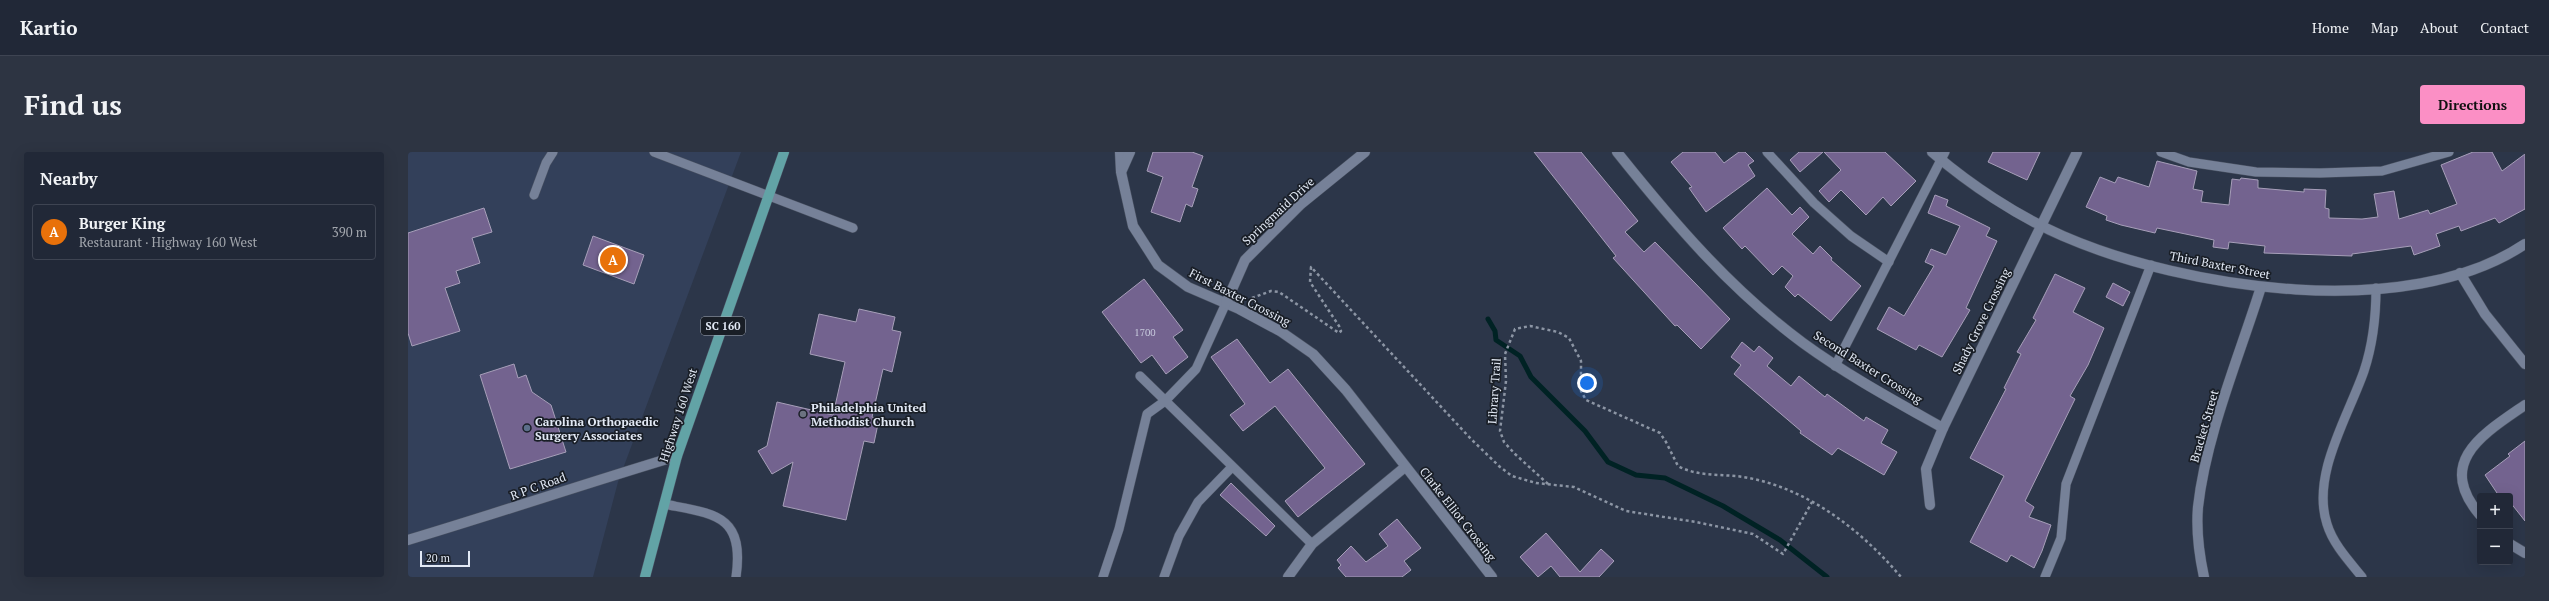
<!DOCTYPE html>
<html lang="en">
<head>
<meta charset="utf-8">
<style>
	:root { --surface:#212837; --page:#2d3442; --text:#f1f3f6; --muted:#a2a6ad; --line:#3e4452; --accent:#fb8fc5 }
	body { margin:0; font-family:"PT Serif",serif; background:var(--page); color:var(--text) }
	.controls { position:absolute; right:12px; bottom:12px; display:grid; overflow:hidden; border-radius:4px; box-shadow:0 4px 16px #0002 }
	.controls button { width:36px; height:36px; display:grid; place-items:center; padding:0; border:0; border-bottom:1px solid var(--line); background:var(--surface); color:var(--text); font:20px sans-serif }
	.scale { position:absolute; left:12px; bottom:10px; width:50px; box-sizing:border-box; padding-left:4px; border:2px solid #e2e9f5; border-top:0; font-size:11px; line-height:14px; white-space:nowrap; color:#e2e9f5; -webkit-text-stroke:3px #191e26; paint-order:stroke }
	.you { position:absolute; left:1179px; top:231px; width:14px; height:14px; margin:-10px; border:3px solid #fff; border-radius:50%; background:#1a73e8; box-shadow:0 0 0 6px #1a73e833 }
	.badge { display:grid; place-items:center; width:26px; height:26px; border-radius:50%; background:var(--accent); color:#fff; font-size:13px; font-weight:700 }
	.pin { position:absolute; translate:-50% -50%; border:2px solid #fff; box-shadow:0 1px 4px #0006 }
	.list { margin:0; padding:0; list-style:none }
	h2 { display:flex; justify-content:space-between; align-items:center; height:52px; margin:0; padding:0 16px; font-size:17px }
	h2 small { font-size:13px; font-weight:400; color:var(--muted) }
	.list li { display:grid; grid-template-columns:26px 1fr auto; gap:12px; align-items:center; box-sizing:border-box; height:56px; margin:0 8px 8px; padding:0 8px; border:1px solid var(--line); border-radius:4px }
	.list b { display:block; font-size:15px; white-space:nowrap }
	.list p { margin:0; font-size:13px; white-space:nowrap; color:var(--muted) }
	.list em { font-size:13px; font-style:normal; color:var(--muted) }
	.map { position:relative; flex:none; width:2117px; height:425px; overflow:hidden; border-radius:4px }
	header { display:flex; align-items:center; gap:24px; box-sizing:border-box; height:56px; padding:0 20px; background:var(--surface); border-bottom:1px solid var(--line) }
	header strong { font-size:19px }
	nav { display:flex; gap:22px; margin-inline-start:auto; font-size:14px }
	.intro { display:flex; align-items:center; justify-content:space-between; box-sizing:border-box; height:96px; padding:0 24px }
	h1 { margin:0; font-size:28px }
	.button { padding:10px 18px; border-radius:4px; background:var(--accent); color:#111; font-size:14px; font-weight:700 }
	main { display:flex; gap:24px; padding:0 24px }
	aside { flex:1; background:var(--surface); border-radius:4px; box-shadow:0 4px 16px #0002 }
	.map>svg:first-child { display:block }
</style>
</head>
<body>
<header>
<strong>Kartio</strong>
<nav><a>Home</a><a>Map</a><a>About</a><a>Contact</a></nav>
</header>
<div class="intro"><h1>Find us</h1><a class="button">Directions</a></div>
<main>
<aside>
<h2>Nearby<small></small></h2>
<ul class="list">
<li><span class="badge" style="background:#e8710a">A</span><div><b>Burger King</b><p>Restaurant · Highway 160 West</p></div><em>390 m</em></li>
</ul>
</aside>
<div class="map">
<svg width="2117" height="425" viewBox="0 0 2117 425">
	<rect width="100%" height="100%" fill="#2c3649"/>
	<!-- built -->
	<path fill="#33405a" d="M0 0H333L210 330 185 425H0Z"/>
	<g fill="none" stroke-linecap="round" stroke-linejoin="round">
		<!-- stream -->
		<path stroke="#002224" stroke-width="5" d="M1080 167 1087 179 1088 188 1112 204 1123 225 1177 279 1200 310 1228 323 1257 326 1315 354 1372 388 1419 425"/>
	</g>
	<!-- building -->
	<g fill="#73638f" stroke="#a79fb9">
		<path d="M745 0H784L795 4 784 35 790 37 784 55 778 52 772 70 743 60 755 25 739 19Z"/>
		<path d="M1126 0H1173L1230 69 1217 80 1236 100 1247 90 1322 167 1293 197 1269 173 1267 174 1205 106 1208 104Z"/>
		<path d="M1275 0H1307L1316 11 1331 0H1337L1346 9 1340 13 1347 24 1298 60 1281 36 1284 35 1263 10Z"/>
		<path d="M1391 0H1415L1392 20 1382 8Z"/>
		<path d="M1416 0H1477L1508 29 1483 54 1475 45 1458 63 1433 38 1421 50 1411 39 1433 18Z"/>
		<path d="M1585 0H1632L1619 28 1580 10Z"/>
		<path d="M2065 0H2084L2094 19 2117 2V57L2091 71 2087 66 2053 79 2051 74 2028 82 2032 94 2006 103 2003 94 1944 102V104L1856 101 1857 94 1821 90 1820 97 1805 95 1806 88 1749 76 1747 81 1713 73 1698 68 1699 64 1678 55 1692 25 1707 31 1710 25 1741 35 1749 9 1789 19 1785 37 1795 39 1793 50 1821 53 1824 27 1832 28 1833 26 1850 28V36L1896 40V37L1918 38 1917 56 1921 57V66L1954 67 1970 65 1966 42 1986 39 1991 67 2020 58 2022 62 2049 52 2033 13Z"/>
		<path d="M1359 36 1384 63 1392 55 1401 65 1384 82 1405 102 1412 94 1424 106 1423 108 1453 134 1423 169 1390 142 1387 145 1377 135 1385 124 1374 114 1365 123 1337 94 1334 97 1315 76Z"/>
		<path d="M1527 43 1540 48 1538 54 1582 76 1578 84 1589 89 1558 156 1562 158 1534 205 1511 193 1508 198 1469 177 1481 155 1496 164 1526 114 1517 110 1523 97 1538 103 1552 74 1520 61Z"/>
		<path d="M76 56 84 80 64 86 72 111 48 119 52 131 37 136 52 179 4 194 0 181V81Z"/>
		<path d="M185 84 236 103 226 132 175 113Z"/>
		<path d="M1647 122 1677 136 1665 160 1696 176 1680 213 1662 244 1667 247 1617 349 1626 355 1621 365 1643 373 1634 399 1626 416 1603 403 1599 410 1562 390 1596 324 1562 306 1598 237 1596 236 1613 202 1609 200 1628 168 1625 166Z"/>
		<path d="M736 127 775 178 765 185 780 205 758 222 744 203 733 211 694 160Z"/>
		<path d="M1705 131 1722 140 1715 154 1698 145Z"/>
		<path d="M451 157 487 165 484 178 493 180 484 220 475 217 464 265 471 267 466 291 456 289 438 368 375 354 385 310 364 322 350 299 359 294 369 250 425 263 437 210 402 202 411 162 448 170Z"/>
		<path d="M829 187 862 231 880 217 957 312 890 365 877 349 917 316 867 254 835 279 822 263 837 252 803 205Z"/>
		<path d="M1334 190 1346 200 1351 194 1365 206 1359 214 1383 234 1391 224 1417 245 1419 242 1456 269 1458 265 1480 278 1473 291 1489 300 1476 323 1430 296 1424 303 1392 281 1393 279 1326 222 1333 213 1323 205Z"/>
		<path d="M106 212 110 226 118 223 124 240 143 253 158 300 102 317 72 223Z"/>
		<path d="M2117 289V369L2102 350V344H2091L2077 323 2102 304 2100 302Z"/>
		<path d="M823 331 867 374 858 384 812 343Z"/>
		<path d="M989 367 1013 396 996 409 1003 418 994 425H938L930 416 933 413 929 408 943 394 958 410 980 394 971 382Z"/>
		<path d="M1138 381 1172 420 1193 397 1206 409 1191 425H1152L1143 414 1130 425 1112 405Z"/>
	</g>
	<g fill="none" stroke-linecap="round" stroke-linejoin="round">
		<!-- service casing -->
		<g stroke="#4a5262" stroke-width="10">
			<g id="service">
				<path d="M246 0 445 76"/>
				<path d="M1359 0 1406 51 1443 84 1481 110"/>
				<path d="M1753 0 1781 10 1848 20 1912 21 1974 19 2041 0"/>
				<path d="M126 43 138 11 145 0"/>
				<path d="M1427 214 1537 0"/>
				<path d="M732 224 904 392"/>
				<path d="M256 352C306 362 337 362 328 425"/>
				<path d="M695 425 711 377 739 262 757 249 788 217 818 151"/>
				<path d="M756 425 771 384 790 350 824 315"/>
				<path d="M1637 425 1653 386 1658 332 1743 113"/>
				<path d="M1954 425C1941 409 1925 392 1919 372 1903 323 1940 265 1956 219 1965 192 1968 164 1968 136"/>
			</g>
		</g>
		<!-- minor casing -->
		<g stroke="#4a5262" stroke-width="11">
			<g id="minor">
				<path d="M712 0 713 20 725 74 750 113 780 135 831 157 872 179 905 202 938 238 1084 425"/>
				<path d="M1209 0C1265 70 1322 137 1395 191 1439 223 1487 249 1535 276"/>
				<path d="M1524 0C1561 32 1609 64 1655 84 1777 137 2000 171 2117 92"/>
				<path d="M714 18 722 0"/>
				<path d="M2052 121 2077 162 2117 212"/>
				<path d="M818 151 837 108 893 52 957 0"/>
				<path d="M1522 353 1518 317 1535 276 1669 0"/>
				<path d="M2072 363C2027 310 2075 282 2117 253"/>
				<path d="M0 388C90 361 179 331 269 304"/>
				<path d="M2102 392 2117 401"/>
				<path d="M880 425 904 392 997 315"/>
				<path d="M1796 425C1791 402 1788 379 1790 355 1798 283 1831 205 1853 135"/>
			</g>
		</g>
		<!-- primary casing -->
		<g stroke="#4a5262" stroke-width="11">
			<path id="primary" d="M237 425 269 304 376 0"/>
		</g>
		<!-- path -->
		<g stroke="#8c95a4" stroke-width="2.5" stroke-dasharray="3 3" stroke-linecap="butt">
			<path d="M844 146 863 139 871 140 931 181 933 179 931 174 902 130 903 115 1063 287 1092 315 1104 324 1128 331 1166 335 1218 359 1288 370 1345 382 1375 402 1404 350"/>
			<path d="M1140 332 1107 302 1096 290 1092 279 1098 229 1097 202 1107 177 1122 174 1150 180 1161 186 1173 209V239L1178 248 1252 281 1258 290 1270 314C1292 326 1317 321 1341 326 1402 338 1454 379 1493 425"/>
		</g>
		<!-- service -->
		<use href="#service" stroke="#768198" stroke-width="9"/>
		<!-- minor -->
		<use href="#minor" stroke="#768198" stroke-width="10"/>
		<!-- primary -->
		<use href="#primary" stroke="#62a3a6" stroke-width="10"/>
	</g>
	<!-- markers -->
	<circle fill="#6b7280" stroke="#191e26" stroke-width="1.5" cx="395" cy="262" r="4"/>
	<circle fill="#5c6f8a" stroke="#191e26" stroke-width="1.5" cx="119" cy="276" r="4"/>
	<g text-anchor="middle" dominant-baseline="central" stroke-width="3.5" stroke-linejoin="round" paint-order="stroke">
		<!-- number labels -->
		<g font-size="10" fill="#c6c8dc">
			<text x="737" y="180">1700</text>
		</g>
		<!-- shield labels -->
		<rect fill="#191e26" stroke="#a6acb7" stroke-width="1" x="293" y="165" width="44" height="18" rx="3"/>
		<g font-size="11" font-weight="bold" fill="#e2e9f5">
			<text x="315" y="174">SC 160</text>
		</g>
		<!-- street labels -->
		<g font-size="12" fill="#e2e9f5" stroke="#191e26">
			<text transform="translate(870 59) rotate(-43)">Springmaid Drive</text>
			<text transform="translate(1812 113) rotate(11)">Third Baxter Street</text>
			<text transform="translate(832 145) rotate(27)">First Baxter Crossing</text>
			<text transform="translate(1573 169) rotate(-64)">Shady Grove Crossing</text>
			<text transform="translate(1460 215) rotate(32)">Second Baxter Crossing</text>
			<text transform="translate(1086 239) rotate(-86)">Library Trail</text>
			<text transform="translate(270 263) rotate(-72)">Highway 160 West</text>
			<text transform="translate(1796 274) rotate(-74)">Bracket Street</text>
			<text transform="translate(130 334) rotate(-20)">R P C Road</text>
			<text transform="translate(1050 362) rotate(52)">Clarke Elliot Crossing</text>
		</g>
		<!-- poi labels -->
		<g font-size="12" font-weight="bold" fill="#e2e9f5" stroke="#191e26" text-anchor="start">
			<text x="403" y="255">Philadelphia United<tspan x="403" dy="14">Methodist Church</tspan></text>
			<text x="127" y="269">Carolina Orthopaedic<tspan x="127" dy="14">Surgery Associates</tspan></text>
		</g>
	</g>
</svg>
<div class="controls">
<button>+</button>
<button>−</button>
</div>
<div class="scale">20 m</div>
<div class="you"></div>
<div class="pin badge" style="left:205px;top:108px;background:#e8710a">A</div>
</div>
</main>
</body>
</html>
